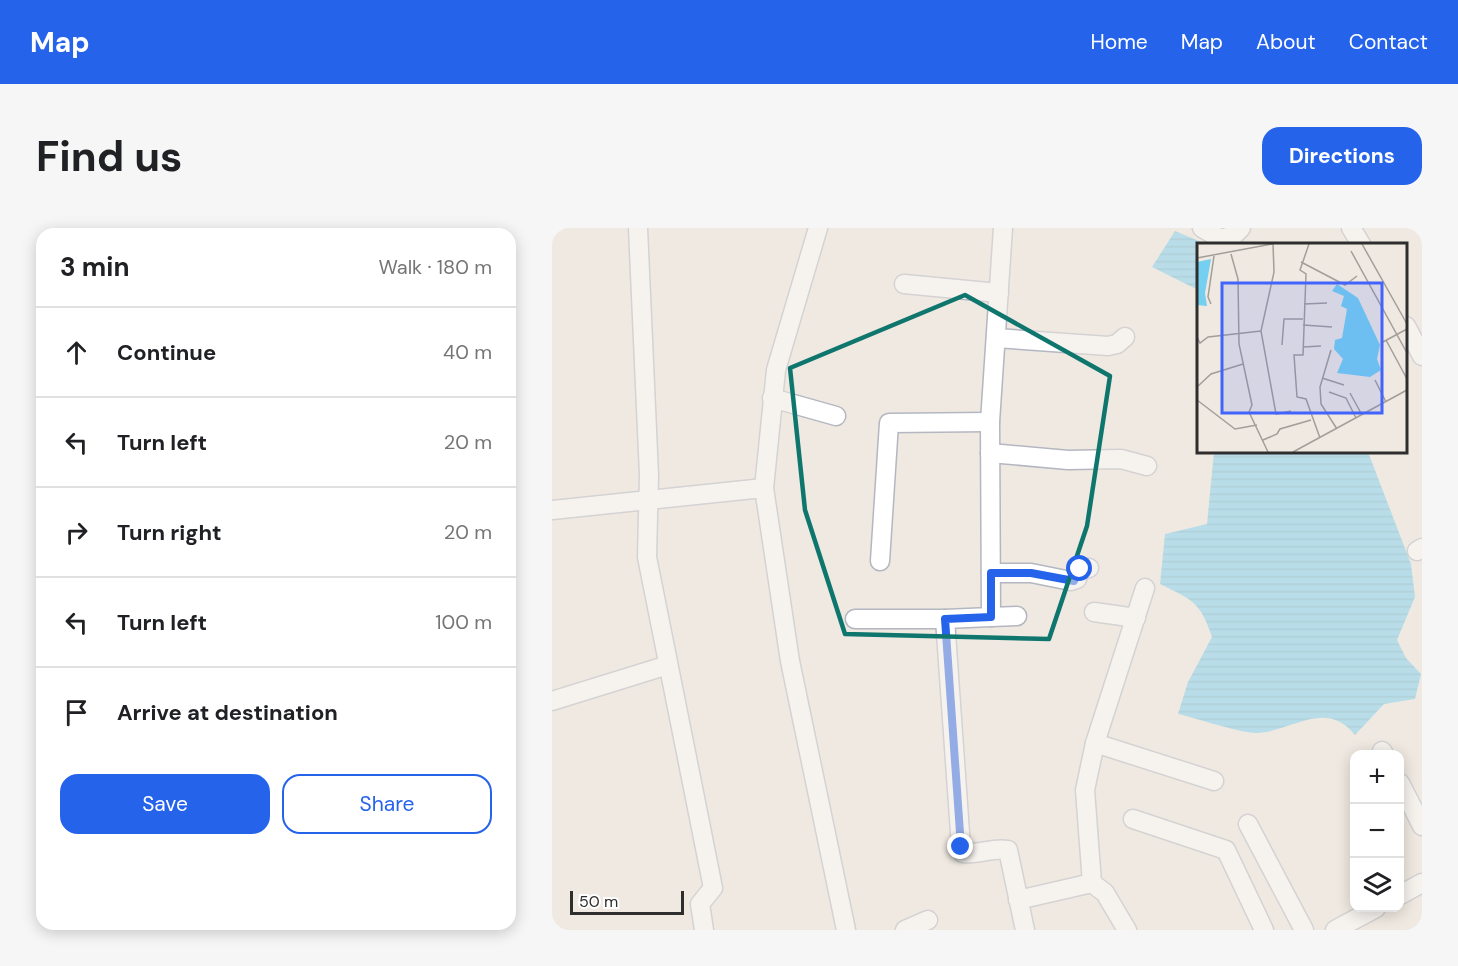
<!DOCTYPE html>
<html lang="en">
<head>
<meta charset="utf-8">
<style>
	:root { --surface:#fff; --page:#f6f6f6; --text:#202124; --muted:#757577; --line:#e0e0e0; --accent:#2563eb }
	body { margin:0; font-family:"DM Sans",sans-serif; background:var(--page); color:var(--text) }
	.controls { position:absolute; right:18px; bottom:18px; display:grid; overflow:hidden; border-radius:12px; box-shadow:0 3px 15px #0003 }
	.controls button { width:54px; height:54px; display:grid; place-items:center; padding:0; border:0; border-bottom:2px solid var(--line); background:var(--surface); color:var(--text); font:30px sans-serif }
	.scale { position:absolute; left:18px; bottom:15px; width:114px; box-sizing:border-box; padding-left:6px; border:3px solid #2e2e2e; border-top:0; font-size:16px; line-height:21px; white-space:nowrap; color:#2e2e2e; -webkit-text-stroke:4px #fff; paint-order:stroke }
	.stop { position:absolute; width:18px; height:18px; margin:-14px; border:4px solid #2563eb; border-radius:50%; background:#fff }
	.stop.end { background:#2563eb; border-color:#fff; box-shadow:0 2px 6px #0008 }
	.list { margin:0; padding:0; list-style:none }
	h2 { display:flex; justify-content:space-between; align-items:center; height:78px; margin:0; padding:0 24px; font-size:26px }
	h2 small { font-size:20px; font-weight:400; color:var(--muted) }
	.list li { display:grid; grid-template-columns:39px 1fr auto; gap:18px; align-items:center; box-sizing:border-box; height:90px; padding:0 24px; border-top:2px solid var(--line) }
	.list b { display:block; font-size:22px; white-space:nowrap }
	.list em { font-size:20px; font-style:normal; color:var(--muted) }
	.actions { display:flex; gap:12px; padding:18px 24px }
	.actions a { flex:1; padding:14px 0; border:2px solid var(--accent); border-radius:18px; text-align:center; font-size:21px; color:var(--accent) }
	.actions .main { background:var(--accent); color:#fff }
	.icon { flex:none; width:33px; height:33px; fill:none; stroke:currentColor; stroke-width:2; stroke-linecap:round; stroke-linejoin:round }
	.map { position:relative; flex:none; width:870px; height:702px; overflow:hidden; border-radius:18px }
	header { display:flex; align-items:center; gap:36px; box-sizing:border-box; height:84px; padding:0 30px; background:var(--accent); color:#fff }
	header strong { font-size:28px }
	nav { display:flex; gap:33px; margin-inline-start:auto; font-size:21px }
	.intro { display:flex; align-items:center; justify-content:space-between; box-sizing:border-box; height:144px; padding:0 36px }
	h1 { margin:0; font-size:42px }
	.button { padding:15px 27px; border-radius:18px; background:var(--accent); color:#fff; font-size:21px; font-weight:700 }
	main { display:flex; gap:36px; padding:0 36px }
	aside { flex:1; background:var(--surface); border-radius:18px; box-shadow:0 3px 15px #0003 }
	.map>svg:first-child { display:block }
</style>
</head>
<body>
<header>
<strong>Map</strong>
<nav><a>Home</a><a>Map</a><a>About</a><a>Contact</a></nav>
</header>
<div class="intro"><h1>Find us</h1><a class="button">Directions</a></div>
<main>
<aside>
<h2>3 min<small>Walk · 180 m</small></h2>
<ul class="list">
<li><svg class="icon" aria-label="ahead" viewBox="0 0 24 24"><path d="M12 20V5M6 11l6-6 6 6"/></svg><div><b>Continue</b></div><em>40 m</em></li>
<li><svg class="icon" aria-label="left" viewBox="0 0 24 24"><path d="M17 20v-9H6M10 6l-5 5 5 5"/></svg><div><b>Turn left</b></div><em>20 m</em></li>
<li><svg class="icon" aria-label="right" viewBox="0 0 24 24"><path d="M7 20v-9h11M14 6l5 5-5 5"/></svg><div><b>Turn right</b></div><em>20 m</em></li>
<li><svg class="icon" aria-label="left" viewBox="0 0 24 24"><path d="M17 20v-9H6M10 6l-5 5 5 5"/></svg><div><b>Turn left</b></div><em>100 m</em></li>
<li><svg class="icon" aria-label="arrive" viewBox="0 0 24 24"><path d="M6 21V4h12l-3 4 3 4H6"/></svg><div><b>Arrive at destination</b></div></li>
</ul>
<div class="actions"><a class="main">Save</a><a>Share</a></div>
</aside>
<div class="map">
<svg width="870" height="702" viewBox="0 0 870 702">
	<defs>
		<pattern id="water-rules" width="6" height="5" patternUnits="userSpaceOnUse" patternTransform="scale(1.5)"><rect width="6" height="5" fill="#75cff0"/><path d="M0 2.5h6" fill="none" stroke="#66b2ce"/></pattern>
	</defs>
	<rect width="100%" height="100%" fill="#efe9e1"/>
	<!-- water -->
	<g fill="url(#water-rules)">
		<path d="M623 3 654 16H646V62L600 39Z"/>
		<path d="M662 224H816L859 336 863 369 845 412 854 430 869 446 863 471 832 476 803 507C773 470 740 504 704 505 688 505 644 490 626 486L636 454 660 409C648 373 640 372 608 356L613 306 655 296Z"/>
	</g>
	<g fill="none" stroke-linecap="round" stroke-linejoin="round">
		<!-- street casing -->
		<g stroke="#b4b7c1" stroke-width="21">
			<g id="street">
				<path d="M86 0 97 247 95 329 161 660 148 676 152 702"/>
				<path d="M266 0 224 142 212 260 238 433 294 702"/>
				<path d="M451 0 438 194 439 389 393 391 409 619 411 625C426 627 441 619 456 622L473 702"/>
				<path d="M650 0 669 11 682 7 689 0"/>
				<path d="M799 0 809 16"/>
				<path d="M352 56 447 65"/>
				<path d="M854 98 870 128"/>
				<path d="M444 110 556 118 565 116 573 109"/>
				<path d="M220 170 284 188"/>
				<path d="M438 225 516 232 569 231 595 238"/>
				<path d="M0 282 212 260"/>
				<path d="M865 323 870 320"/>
				<path d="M328 333 337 195 438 194"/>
				<path d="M439 345H479L519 353 525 351 528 341 537 340"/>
				<path d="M542 384 584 390"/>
				<path d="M439 389 465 388"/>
				<path d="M303 391H393"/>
				<path d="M0 473 116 437"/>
				<path d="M543 515 662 553"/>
				<path d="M830 523 832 526"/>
				<path d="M848 555 870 598"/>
				<path d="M581 591 674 622 712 702"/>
				<path d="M696 596 752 702"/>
				<path d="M848 667 870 655"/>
				<path d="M466 672 540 655"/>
				<path d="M353 702 376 692"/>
				<path d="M575 702 553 665 540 655 533 562 543 515 593 360"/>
				<path d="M783 702 824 680"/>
			</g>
		</g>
		<!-- street -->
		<use href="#street" stroke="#fff" stroke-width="18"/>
	</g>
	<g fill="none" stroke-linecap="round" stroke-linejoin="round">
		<!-- route -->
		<path stroke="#2563eb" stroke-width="8" d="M409 619 393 391 439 389V345H479L522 353 528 341"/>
	</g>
	<!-- marked area -->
	<path d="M0 0H870V702H0ZM413 67 558 148 535 298 497 411 293 406 253 282 238 140Z" fill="#efe9e1" fill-opacity=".55" fill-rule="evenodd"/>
	<path fill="none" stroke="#0f766e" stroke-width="4.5" stroke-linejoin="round" d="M413 67 558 148 535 298 497 411 293 406 253 282 238 140Z"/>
	<!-- overview -->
	<g transform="translate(645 15)">
		<rect width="210" height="210" fill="#efe9e1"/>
		<path d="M14 16 8 50 10 63 0 62V19ZM140 41 161 55 183 102 180 116 184 127 173 134 140 130 146 116 137 106 138 97 145 95 150 66 144 63 147 53 135 48Z" fill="#75cff0"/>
		<path fill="none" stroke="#a29e99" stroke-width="1.5" d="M76 1 77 29 64 88 79 171 94 168M112 1 103 27 109 31 106 112H97L100 154 109 156 123 195M165 1 210 81M154 8 210 110M34 11 41 36 42 101 55 162 52 169 71 209M0 15 75 1M104 19 148 42 160 33M14 61 11 54 17 13M107 61 130 60M106 82 135 84M0 94 3 100 11 94 64 88M189 97 210 136M184 100 210 86M85 102 87 76H106M106 104 124 103M134 107 123 144 124 161 140 186M125 135 147 142M178 137 189 159M0 144 14 131 46 121M132 149 149 155 159 175M153 150 165 172M0 157 38 186 60 182M66 197 80 191 83 186 114 177M96 209 210 147"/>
		<path fill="#4264fb" fill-opacity="0.15" stroke="#4264fb" stroke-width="3" d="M25 40H185V170H25Z"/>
		<rect width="210" height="210" fill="none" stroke="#2e2e2e" stroke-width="3"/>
	</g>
</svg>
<div class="controls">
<button>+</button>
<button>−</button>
<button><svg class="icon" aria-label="layers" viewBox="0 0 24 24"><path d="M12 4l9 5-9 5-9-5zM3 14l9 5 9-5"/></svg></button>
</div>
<div class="scale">50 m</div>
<div class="stop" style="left:528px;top:341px"></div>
<div class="stop end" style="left:409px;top:619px"></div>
</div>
</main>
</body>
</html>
